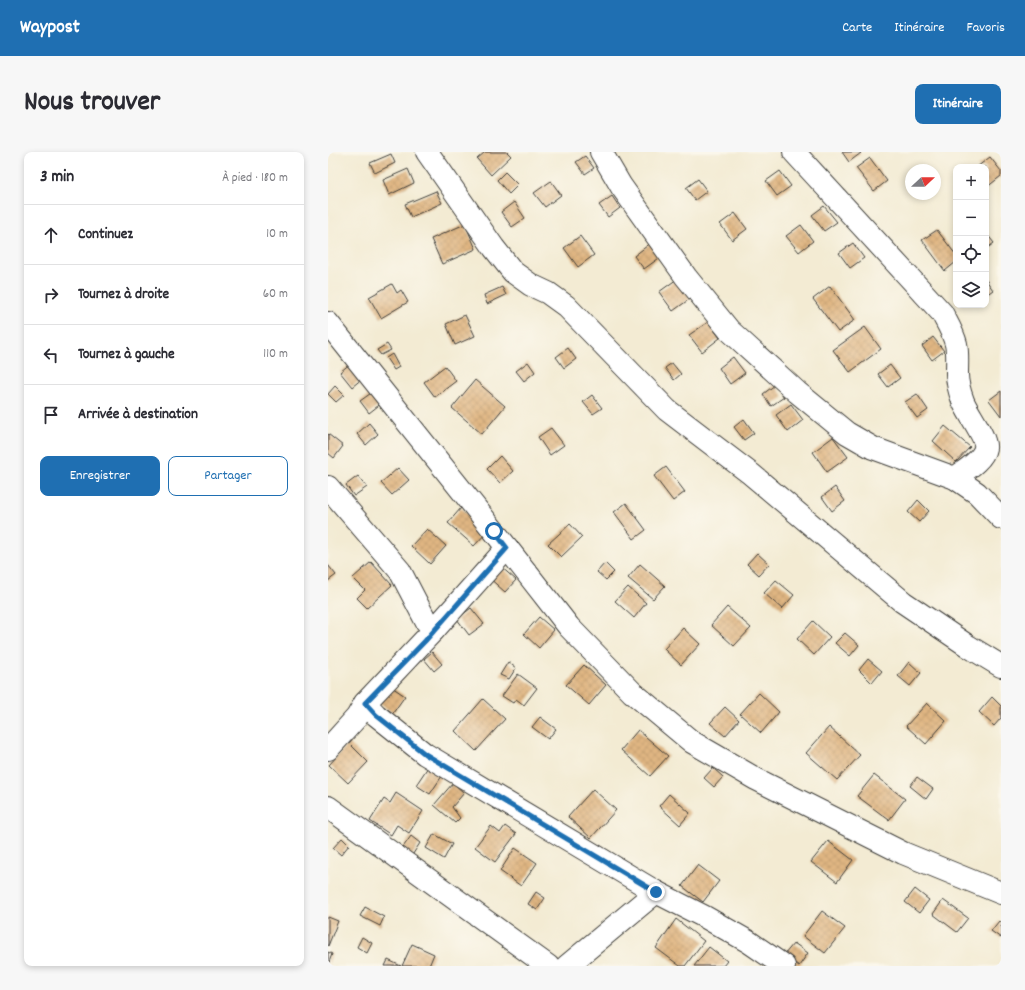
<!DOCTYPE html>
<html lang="fr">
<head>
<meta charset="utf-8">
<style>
	:root { --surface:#fff; --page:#f7f7f7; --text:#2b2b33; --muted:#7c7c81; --line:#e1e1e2; --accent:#1f6fb2 }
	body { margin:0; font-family:Dekko,sans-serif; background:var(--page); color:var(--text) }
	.controls { position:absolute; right:12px; top:12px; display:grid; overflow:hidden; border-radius:8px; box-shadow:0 2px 6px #0003 }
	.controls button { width:36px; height:36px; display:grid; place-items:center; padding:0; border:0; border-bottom:1px solid var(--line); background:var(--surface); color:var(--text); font:20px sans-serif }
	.compass { position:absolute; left:577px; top:12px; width:36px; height:36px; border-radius:50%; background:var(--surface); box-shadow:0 2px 6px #0003; rotate:68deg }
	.stop { position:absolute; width:12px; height:12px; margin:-9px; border:3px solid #1f6fb2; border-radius:50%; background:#fff }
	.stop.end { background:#1f6fb2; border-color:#fff; box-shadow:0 1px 4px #0008 }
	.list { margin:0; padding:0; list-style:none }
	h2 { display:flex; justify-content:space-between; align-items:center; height:52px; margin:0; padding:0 16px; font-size:17px }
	h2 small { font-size:13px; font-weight:400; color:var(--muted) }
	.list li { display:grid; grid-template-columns:26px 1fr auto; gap:12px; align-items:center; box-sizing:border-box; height:60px; padding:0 16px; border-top:1px solid var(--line) }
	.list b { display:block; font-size:15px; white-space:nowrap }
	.list em { font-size:13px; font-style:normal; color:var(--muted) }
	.actions { display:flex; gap:8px; padding:12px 16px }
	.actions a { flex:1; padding:9px 0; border:1px solid var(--accent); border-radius:8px; text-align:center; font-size:14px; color:var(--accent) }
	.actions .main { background:var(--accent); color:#fff }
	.icon { flex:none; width:22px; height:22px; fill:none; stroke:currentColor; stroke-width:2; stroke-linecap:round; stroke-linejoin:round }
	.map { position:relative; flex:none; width:673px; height:814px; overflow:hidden; border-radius:8px }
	header { display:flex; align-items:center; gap:24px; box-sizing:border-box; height:56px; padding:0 20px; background:var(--accent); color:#fff }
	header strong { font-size:19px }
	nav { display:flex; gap:22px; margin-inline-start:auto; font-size:14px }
	.intro { display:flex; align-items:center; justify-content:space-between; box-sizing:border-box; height:96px; padding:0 24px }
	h1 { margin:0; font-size:28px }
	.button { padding:10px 18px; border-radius:8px; background:var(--accent); color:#fff; font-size:14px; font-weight:700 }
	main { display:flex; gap:24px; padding:0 24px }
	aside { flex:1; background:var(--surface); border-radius:8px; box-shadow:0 2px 6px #0003 }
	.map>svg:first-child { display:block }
</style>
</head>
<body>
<header>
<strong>Waypost</strong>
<nav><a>Carte</a><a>Itinéraire</a><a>Favoris</a></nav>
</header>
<div class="intro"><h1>Nous trouver</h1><a class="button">Itinéraire</a></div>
<main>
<aside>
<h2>3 min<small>À pied · 180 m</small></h2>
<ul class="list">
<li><svg class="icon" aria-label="ahead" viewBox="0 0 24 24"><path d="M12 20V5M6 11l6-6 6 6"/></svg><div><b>Continuez</b></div><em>10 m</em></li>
<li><svg class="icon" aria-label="right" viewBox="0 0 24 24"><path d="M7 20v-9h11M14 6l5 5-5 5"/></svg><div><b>Tournez à droite</b></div><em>60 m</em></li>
<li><svg class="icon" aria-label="left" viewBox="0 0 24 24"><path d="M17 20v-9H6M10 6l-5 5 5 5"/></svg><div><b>Tournez à gauche</b></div><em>110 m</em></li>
<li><svg class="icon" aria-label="arrive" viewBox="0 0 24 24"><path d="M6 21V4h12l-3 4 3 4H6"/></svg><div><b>Arrivée à destination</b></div></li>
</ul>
<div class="actions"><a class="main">Enregistrer</a><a>Partager</a></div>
</aside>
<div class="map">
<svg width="673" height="814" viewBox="0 0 673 814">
	<defs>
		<pattern id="building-cross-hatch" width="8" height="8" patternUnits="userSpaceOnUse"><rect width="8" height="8" fill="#e0b682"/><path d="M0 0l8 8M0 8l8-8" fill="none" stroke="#c09c70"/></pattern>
	</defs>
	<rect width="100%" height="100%" fill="#fbf7ec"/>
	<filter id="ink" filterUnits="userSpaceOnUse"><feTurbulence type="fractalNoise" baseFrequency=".025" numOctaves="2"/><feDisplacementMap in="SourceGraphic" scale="8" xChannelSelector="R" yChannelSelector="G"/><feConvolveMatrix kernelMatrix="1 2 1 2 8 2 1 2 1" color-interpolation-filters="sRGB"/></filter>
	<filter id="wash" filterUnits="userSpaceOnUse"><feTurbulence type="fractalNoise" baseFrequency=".012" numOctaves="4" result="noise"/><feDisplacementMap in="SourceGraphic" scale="16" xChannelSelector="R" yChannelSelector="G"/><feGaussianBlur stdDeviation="0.9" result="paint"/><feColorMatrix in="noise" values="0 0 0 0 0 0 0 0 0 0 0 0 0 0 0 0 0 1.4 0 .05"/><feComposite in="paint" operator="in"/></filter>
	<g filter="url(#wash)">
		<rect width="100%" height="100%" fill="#f3ebd3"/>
		<g id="blocks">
			<!-- building -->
			<g fill="url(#building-cross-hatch)">
				<path d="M157 0H179L183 4 163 23 149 7Z"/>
				<path d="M514 0H532L533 1 521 10Z"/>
				<path d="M63 2 67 11 47 21 42 11Z"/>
				<path d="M257 4 266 16 257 22 248 10Z"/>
				<path d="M662 5 673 19V24L658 36V15H649Z"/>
				<path d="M542 6 559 29 546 39 528 16Z"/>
				<path d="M80 17 86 31 61 43 55 28Z"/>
				<path d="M452 19 463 34 449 44 438 29Z"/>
				<path d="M177 20 190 33 181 42 169 28Z"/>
				<path d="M370 27 379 39 367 48 358 36Z"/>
				<path d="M223 29 233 43 217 55 206 41Z"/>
				<path d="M108 39 114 51 83 65 77 52Z"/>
				<path d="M284 44 292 56 280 65 271 53Z"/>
				<path d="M186 50 197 66 184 75 173 60Z"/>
				<path d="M496 54 509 70 496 79 484 63Z"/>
				<path d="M407 61 419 77 404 88 392 72Z"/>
				<path d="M137 72 148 97 114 112 103 87Z"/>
				<path d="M473 73 485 89 471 100 458 84Z"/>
				<path d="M609 78 628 103V110L617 119 594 88Z"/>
				<path d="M658 81 666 91 658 97Z"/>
				<path d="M252 84 266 103 250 115 236 96Z"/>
				<path d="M324 90 334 104 316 117 306 104Z"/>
				<path d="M525 91 536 106 522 116 511 101Z"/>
				<path d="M349 127 363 146 345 159 331 140Z"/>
				<path d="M658 128 665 138 658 143Z"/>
				<path d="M64 132 69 141 73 138 80 150 53 166 41 145Z"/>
				<path d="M502 134 527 168 510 180 485 147Z"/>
				<path d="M174 135 178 143 159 152 156 143Z"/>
				<path d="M137 163 147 184 127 193 118 172Z"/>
				<path d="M380 170 392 186 374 200 361 183Z"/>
				<path d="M537 175 553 197 522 220 505 198Z"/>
				<path d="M605 185 616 199 604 208 594 194Z"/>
				<path d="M59 192 63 198 53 203 49 198Z"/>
				<path d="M240 196 248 207 236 216 228 205Z"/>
				<path d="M64 202 71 215 66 218 58 206Z"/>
				<path d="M405 205 417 221 402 232 391 216Z"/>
				<path d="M200 210 207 220 196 229 188 219Z"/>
				<path d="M23 211 35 226 24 235 12 220Z"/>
				<path d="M344 211 353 222 346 228 337 216Z"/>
				<path d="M562 213 572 226 560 235 550 222Z"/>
				<path d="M117 214 128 229 107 245 96 230Z"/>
				<path d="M147 228 177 254 154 282 124 256Z"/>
				<path d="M447 233 456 245 443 254 435 242Z"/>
				<path d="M7 234 16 243 8 250 0 242Z"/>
				<path d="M46 239 55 250 41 261 32 249Z"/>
				<path d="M673 239V264L661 248Z"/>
				<path d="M589 242 600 258 589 266 577 250Z"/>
				<path d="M264 243 274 256 265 262 255 250Z"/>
				<path d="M463 252 475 268 460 280 448 263Z"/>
				<path d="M416 267 426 281 416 288 406 275Z"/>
				<path d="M41 271 50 282 38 293 29 282Z"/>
				<path d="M617 274 642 295 628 310 605 289Z"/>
				<path d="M223 276 236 293 222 303 210 285Z"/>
				<path d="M0 282 15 294 6 306 0 301Z"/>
				<path d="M505 285 520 305 499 320 485 300Z"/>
				<path d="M172 304 185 319 172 331 159 317Z"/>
				<path d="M338 315 357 340 345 349 326 324Z"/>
				<path d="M70 316 81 328 64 343 53 331Z"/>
				<path d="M30 324 39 335 26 344 18 333Z"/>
				<path d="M507 335 517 349 504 359 494 345Z"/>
				<path d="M590 348 601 359 591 370 580 360Z"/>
				<path d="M298 351 318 378 306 387 286 360Z"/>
				<path d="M133 356 160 379 146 394 120 371Z"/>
				<path d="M242 372 254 385 233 405 220 392Z"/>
				<path d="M99 377 118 394 102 412 83 394Z"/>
				<path d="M429 401 441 412 431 423 419 412Z"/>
				<path d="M43 410 64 433 39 456 29 446 37 438 25 426Z"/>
				<path d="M277 411 286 420 278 428 269 420Z"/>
				<path d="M312 412 337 434 325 447 300 426Z"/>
				<path d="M0 413 8 423 0 429Z"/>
				<path d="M171 413 188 428 177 440 160 425Z"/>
				<path d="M448 428 466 443 454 457 436 441Z"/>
				<path d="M300 435 318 451 306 466 287 449Z"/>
				<path d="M399 455 423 476 406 494 383 473Z"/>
				<path d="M143 456 156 472 141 483 129 467Z"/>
				<path d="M211 465 226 478 211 496 196 482Z"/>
				<path d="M485 469 502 485 486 503 469 487Z"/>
				<path d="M355 476 372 492 353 513 336 497Z"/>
				<path d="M517 481 531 493 522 504 507 491Z"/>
				<path d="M104 500 114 512 106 519 96 507Z"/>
				<path d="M540 507 554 519 544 531 531 518Z"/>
				<path d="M180 510 188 516 181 527 172 523Z"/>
				<path d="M581 510 593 521 582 534 570 524Z"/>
				<path d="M256 513 278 533 261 553 238 533Z"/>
				<path d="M190 522 209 536 196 553 188 547 185 551 174 544Z"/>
				<path d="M61 533 77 544 65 561 49 550Z"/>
				<path d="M431 541 451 560 433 581 412 562Z"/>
				<path d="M664 545 673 554V566L666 574 651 560Z"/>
				<path d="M155 547 177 567 148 599 127 579Z"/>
				<path d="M599 551 618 569 598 592 578 574Z"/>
				<path d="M397 555 411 568 397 584 382 571Z"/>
				<path d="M212 565 228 577 220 587 204 575Z"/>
				<path d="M501 575 532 603 509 628 478 601Z"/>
				<path d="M310 578 340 604 322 624 293 598Z"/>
				<path d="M21 591 40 610 20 631 1 613Z"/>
				<path d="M102 612 116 621 102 642 88 633Z"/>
				<path d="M385 616 395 625 386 635 376 626Z"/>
				<path d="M546 623 577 647 561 668 529 644Z"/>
				<path d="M589 625 605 637 598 647 582 634Z"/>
				<path d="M125 631 136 641 124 655 132 666 127 671 106 653Z"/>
				<path d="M265 637 288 658 263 686 240 665Z"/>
				<path d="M68 641 95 659 81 681 69 673 63 683 42 669 56 647 62 651Z"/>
				<path d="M341 642 362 661 352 673 331 654Z"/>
				<path d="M163 674 172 681 177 674 188 682 167 710 147 695Z"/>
				<path d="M106 682 124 692 116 707 98 696Z"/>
				<path d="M83 684 92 691 83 705 73 698Z"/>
				<path d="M14 686 21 693 13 703 5 696Z"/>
				<path d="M500 689 525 708 509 730 483 710Z"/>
				<path d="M187 696 209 711 193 734 172 719Z"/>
				<path d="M370 713 391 729 375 750 354 734Z"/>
				<path d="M587 737 601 748 591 761 577 750Z"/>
				<path d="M208 740 217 746 209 758 200 752Z"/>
				<path d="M615 748 640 766 629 780 605 762Z"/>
				<path d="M37 755 56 765 52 774 32 764Z"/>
				<path d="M494 759 517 776 497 801 475 784Z"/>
				<path d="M0 765 10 769 0 794Z"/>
				<path d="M348 767 376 789 357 814H352L328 796Z"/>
				<path d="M671 769 673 771V786L663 779Z"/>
				<path d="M34 785 44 791 39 801 29 795Z"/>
				<path d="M466 791 480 801 471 814 456 803Z"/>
				<path d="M84 792 106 802 101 814H74Z"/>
				<path d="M381 795 399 809 395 814H366Z"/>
				<path d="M0 800 4 802 0 813Z"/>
				<path d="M60 808 73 814H57Z"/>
			</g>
		</g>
	</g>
	<g filter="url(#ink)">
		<use href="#blocks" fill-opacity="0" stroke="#3c3b37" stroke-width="1"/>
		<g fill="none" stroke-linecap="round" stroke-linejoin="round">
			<!-- minor casing -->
			<g stroke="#3c3b37" stroke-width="24">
				<g id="minor">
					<path d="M99 0 166 96 185 120 203 133 220 141 238 154 339 258 423 322 575 450 640 494 673 514"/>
					<path d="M273 0 293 34 358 125 401 178 469 240 519 281 545 296 627 326 649 341 673 366"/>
					<path d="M466 0 614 161C619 171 625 180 628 192 630 201 629 212 629 222 629 231 632 241 635 249 639 260 659 286 657 296 655 308 636 319 627 326"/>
					<path d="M0 171 166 379 241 475 304 540 364 590 428 627 575 701 673 741"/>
					<path d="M0 335 72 419 98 469 106 478 37 551 48 563 97 602 328 740 377 765 421 790 456 814"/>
					<path d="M106 478 179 396"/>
					<path d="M0 597 29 565 37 551"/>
					<path d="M0 655 220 814"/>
					<path d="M239 814 328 740"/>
				</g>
			</g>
			<!-- minor -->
			<use href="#minor" stroke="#fff" stroke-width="22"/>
		</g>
	</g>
	<g fill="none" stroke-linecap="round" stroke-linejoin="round" filter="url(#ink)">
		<!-- route -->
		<path stroke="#1f6fb2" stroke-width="5" d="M166 379 179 396 97 489 37 551 48 563 97 602 328 740"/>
	</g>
</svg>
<div class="controls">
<button>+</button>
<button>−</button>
<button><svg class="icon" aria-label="locate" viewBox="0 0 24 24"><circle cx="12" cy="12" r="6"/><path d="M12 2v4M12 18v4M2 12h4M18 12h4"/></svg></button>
<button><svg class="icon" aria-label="layers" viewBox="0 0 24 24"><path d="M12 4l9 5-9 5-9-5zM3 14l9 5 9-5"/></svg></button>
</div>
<svg class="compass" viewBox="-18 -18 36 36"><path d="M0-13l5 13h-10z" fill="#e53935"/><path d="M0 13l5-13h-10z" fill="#7c7c81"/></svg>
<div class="stop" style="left:166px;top:379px"></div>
<div class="stop end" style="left:328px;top:740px"></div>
</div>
</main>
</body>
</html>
